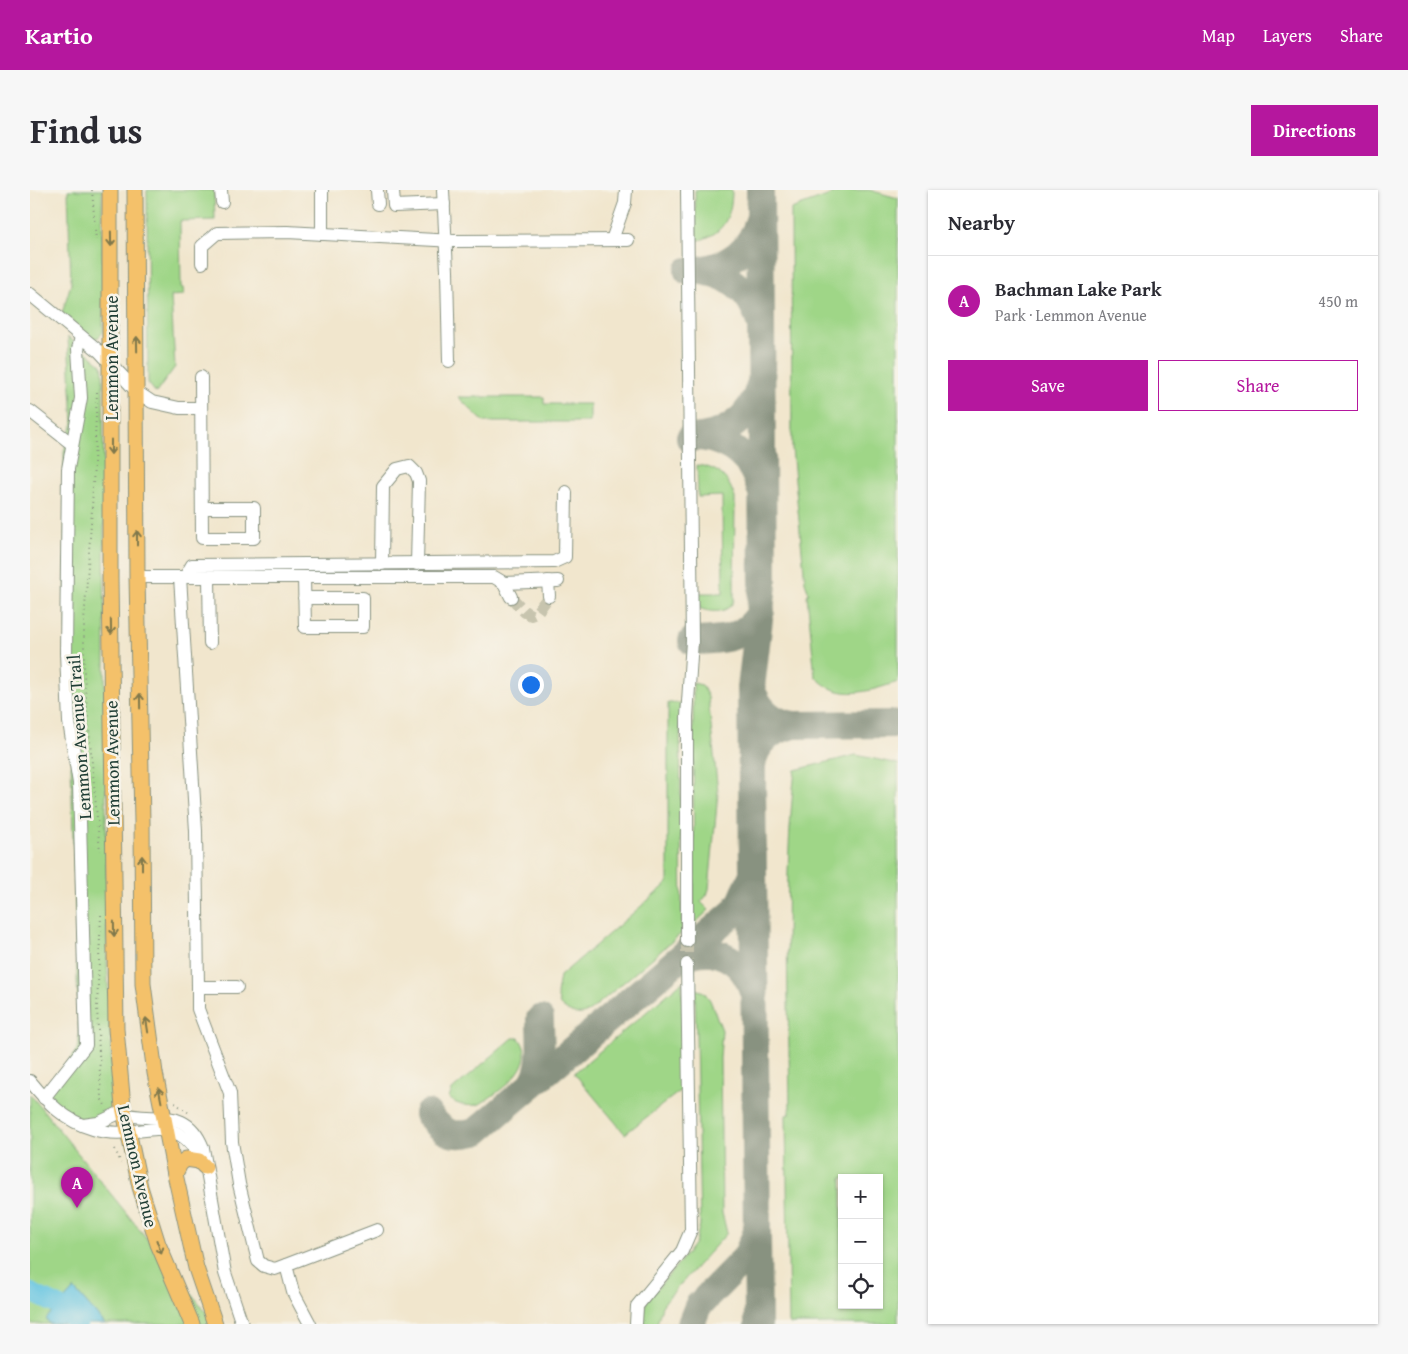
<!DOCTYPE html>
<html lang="en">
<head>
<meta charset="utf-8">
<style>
	:root { --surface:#fff; --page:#f7f7f7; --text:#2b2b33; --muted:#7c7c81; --line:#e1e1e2; --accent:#b5179e }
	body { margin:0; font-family:"Gentium Book Plus",serif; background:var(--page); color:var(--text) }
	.controls { position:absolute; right:15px; bottom:15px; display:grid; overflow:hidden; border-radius:0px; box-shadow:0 1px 4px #0004 }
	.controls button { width:45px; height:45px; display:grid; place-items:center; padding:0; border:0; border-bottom:1px solid var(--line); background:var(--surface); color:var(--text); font:25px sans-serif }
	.you { position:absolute; left:500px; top:494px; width:18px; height:18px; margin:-12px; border:4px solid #fff; border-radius:50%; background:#1a73e8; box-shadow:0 0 0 8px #1a73e833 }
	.badge { display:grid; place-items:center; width:32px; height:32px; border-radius:50%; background:var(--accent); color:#fff; font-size:16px; font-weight:700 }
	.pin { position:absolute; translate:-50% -41px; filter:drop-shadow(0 1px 2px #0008) }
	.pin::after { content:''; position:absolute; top:26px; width:18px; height:15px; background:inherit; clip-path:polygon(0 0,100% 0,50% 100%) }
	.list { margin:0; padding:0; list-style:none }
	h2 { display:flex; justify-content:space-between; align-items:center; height:65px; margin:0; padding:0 20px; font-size:21px }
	h2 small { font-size:16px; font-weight:400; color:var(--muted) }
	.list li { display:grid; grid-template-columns:32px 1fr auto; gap:15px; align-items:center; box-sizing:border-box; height:90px; padding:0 20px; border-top:1px solid var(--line) }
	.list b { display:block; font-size:19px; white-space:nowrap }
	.list p { margin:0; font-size:16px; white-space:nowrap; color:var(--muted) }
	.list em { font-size:16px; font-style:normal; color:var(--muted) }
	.actions { display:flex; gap:10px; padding:15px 20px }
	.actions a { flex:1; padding:11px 0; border:1px solid var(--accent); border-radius:0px; text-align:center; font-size:18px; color:var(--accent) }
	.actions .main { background:var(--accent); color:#fff }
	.icon { flex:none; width:28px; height:28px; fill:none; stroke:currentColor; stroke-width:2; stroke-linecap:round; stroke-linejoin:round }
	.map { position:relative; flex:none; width:868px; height:1134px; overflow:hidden; border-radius:0px }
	header { display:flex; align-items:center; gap:30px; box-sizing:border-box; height:70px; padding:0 25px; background:var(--accent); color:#fff }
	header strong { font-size:24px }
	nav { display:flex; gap:28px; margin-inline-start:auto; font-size:18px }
	.intro { display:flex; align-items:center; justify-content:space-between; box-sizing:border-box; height:120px; padding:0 30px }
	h1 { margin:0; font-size:35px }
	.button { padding:12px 22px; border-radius:0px; background:var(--accent); color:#fff; font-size:18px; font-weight:700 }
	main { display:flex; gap:30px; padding:0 30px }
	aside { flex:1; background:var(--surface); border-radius:0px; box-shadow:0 1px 4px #0004 }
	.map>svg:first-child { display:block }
</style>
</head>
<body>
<header>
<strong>Kartio</strong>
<nav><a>Map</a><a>Layers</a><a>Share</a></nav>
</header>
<div class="intro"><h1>Find us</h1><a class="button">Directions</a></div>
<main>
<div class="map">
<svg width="868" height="1134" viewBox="0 0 868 1134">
	<rect width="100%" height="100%" fill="#f7f3e8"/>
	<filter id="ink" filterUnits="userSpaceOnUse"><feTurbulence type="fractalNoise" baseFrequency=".02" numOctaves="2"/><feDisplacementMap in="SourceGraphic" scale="10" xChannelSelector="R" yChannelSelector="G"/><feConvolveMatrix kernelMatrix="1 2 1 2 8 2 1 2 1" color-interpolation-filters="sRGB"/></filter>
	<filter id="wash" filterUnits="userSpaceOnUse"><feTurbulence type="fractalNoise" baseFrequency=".0096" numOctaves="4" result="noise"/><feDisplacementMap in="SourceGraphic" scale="20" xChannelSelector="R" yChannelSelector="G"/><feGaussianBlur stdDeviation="1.12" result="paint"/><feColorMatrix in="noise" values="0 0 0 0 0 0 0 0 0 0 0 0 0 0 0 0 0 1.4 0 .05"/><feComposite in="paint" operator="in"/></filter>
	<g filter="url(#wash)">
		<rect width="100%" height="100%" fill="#f1e6cd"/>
		<!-- green -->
		<g fill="#9fd687" stroke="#5f8a5e" fill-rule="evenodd">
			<path d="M38 0H72L73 142 69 147 63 149 32 123 41 94Z"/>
			<path d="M117 0H184L185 30 150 31 151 97 153 98 154 105 141 106 145 177 126 203 118 193Z"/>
			<path d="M665 0H702C702 27 693 45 666 51Z"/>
			<path d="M814 0H839L868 8V492C839 501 809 513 785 486L777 405 779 403 775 392 762 259 761 19Z"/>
			<path d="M38 147 72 175 73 182 77 768 83 912 77 924 58 931 44 927 23 911 20 900 49 856 36 395 34 261 43 233Z"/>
			<path d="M428 207H514V214H560V232H454Z"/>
			<path d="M667 275C689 278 698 287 705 308L704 410C699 424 681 423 669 418L668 403H693L692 306 668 307Z"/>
			<path d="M663 493 672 495 678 507 688 603 679 699 677 705 671 712 679 720 664 734Z"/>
			<path d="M638 513H650L652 743 561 820C549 828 540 824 530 815L527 804 530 786 638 693Z"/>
			<path d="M826 565 868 574V1134H759L756 925 760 924C759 810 752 694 765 580ZM812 988H849V1115H812Z"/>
			<path d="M652 792 655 897 595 944 544 883Z"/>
			<path d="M665 799 674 802 680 810 692 840 690 868 692 1023 697 1043 638 1108 632 1116 627 1134H613L616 1112 659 1061 665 1053 670 1035Z"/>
			<path d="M483 848H489C510 875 470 901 450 914 440 917 427 916 419 908L422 900Z"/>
			<path d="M0 904 186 1134H75L44 1099 17 1129 20 1134H0Z"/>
		</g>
		<!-- water -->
		<path fill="#63c4e1" stroke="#41808a" d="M44 1099 75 1134H20L16 1129Z"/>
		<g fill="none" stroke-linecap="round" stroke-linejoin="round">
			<!-- river -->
			<path stroke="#63c4e1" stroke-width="19" d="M0 1102 29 1116 48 1134"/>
			<!-- taxiway -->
			<g stroke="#889280" stroke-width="28">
				<path d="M669 80C698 76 721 60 729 30"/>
				<path d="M658 81C693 79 721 98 730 133"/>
				<path d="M671 247C701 252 722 268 730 298"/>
				<path d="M660 248C694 247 721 229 730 195"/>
				<path d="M662 451C691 450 716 450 731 421"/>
				<path d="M721 498C728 519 742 533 764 535 742 540 726 551 722 575"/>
				<path d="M764 535 868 534"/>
				<path d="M652 768C683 753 713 768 723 801"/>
				<path d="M502 894C514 876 510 851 510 829"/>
				<path d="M398 924C414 943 421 948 446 942L705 721 712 710 720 691"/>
				<path d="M661 1134 668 1116 716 1067 726 1044"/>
				<path d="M728 1134 721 498 733 395 730 0"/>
			</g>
		</g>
	</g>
	<g filter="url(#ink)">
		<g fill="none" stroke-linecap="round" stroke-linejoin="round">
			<!-- minor-tunnel -->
			<g stroke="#c7c4ae" stroke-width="12" stroke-dasharray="12 6" stroke-linecap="butt">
				<path d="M481 407 495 422 501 425 507 422 519 406"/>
				<path d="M657 751V774"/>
			</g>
			<!-- minor casing -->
			<g stroke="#889280" stroke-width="14">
				<g id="minor">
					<path d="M191 0 192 12"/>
					<path d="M292 0V44"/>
					<path d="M347 0 348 14"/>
					<path d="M363 0 364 16 414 14"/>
					<path d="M413 0 417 81 419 171"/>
					<path d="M657 0 662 451 657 527V751"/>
					<path d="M582 50 595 13 596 0"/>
					<path d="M172 73V56L187 43 257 42 424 51 598 50"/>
					<path d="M0 104 69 161 107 202 122 212 149 218H171"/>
					<path d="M171 187 172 348H224V318H172"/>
					<path d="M0 221 42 254"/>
					<path d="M352 374 353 296 367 279 379 276 386 283 389 291 387 374"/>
					<path d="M107 387H464L474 393 528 391"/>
					<path d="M150 387 166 641 168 797H207"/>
					<path d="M155 387 162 375 524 372 535 367 536 302"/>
					<path d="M179 387 180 453"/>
					<path d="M274 387 275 437H333V408H274"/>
					<path d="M518 391 519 406"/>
					<path d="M474 393 481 407"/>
					<path d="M168 797V819L200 903 202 952 209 994 228 1071 234 1076 245 1079 347 1040"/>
					<path d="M0 891C18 913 35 931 63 939 111 954 140 914 172 970"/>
					<path d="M14 908 56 855 49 593 39 532 36 463 38 279 51 208 48 159 51 147"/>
					<path d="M53 935 68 933 89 923C124 934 156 914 173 958L195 1083 212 1134"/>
					<path d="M256 1075 263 1102 280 1134"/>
					<path d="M606 1134 607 1116 652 1061 661 1040 657 774"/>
				</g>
			</g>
			<!-- major casing -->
			<g stroke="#889280" stroke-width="17">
				<g id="major">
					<path d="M80 0V388L86 839 93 917 110 997 128 1054 162 1134"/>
					<path d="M105 0 107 387 112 632 113 794 125 883 145 984 166 1078 185 1134"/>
					<path d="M145 984 150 974 156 969 169 971 175 977"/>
				</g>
			</g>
			<!-- path -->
			<g stroke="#889280" stroke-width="2" stroke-dasharray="1 4" stroke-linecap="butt">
				<path d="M62 0 66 50"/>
				<path d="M67 202 62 319 54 432V485L70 661"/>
				<path d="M71 725 67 816 71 908 76 917"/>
				<path d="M145 913 159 923"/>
				<path d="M85 959 91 973"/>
			</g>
			<!-- minor -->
			<use href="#minor" stroke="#fff" stroke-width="12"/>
			<!-- major -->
			<use href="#major" stroke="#f4c16a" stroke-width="15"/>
		</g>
		<!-- one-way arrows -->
		<defs><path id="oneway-shaft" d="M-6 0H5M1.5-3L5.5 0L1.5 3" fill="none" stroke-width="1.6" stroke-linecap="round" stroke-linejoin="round" transform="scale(1.25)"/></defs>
		<g stroke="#7f784c">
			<use href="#oneway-shaft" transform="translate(81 49) rotate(89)"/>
			<use href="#oneway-shaft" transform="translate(107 154) rotate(-91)"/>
			<use href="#oneway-shaft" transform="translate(81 257) rotate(90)"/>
			<use href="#oneway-shaft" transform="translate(107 348) rotate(-90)"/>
			<use href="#oneway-shaft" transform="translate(81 437) rotate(89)"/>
			<use href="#oneway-shaft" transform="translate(110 511) rotate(-91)"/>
			<use href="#oneway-shaft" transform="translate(112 673) rotate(-90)"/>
			<use href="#oneway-shaft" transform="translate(84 739) rotate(89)"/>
			<use href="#oneway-shaft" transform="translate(117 835) rotate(-99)"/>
			<use href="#oneway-shaft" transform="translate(130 905) rotate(-101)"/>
			<use href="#oneway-shaft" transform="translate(129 1057) rotate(70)"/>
		</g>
	</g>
	<g text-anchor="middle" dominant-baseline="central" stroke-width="5" stroke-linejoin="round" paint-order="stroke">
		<!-- street labels -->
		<g font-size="18" fill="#1f3d34" stroke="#f7f3e8">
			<text transform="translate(81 168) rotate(-90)">Lemmon Avenue</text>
			<text transform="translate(49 547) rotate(-94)">Lemmon Avenue Trail</text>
			<text transform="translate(82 573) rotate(-91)">Lemmon Avenue</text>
			<text transform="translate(108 976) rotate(77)">Lemmon Avenue</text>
		</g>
	</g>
</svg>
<div class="controls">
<button>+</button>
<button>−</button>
<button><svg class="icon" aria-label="locate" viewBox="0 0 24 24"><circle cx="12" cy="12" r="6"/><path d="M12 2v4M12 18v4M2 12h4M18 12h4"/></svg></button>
</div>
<div class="you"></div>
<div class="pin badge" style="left:47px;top:1018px">A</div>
</div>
<aside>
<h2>Nearby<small></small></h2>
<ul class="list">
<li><span class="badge">A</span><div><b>Bachman Lake Park</b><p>Park · Lemmon Avenue</p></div><em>450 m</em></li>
</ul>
<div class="actions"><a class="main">Save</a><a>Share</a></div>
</aside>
</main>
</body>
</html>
